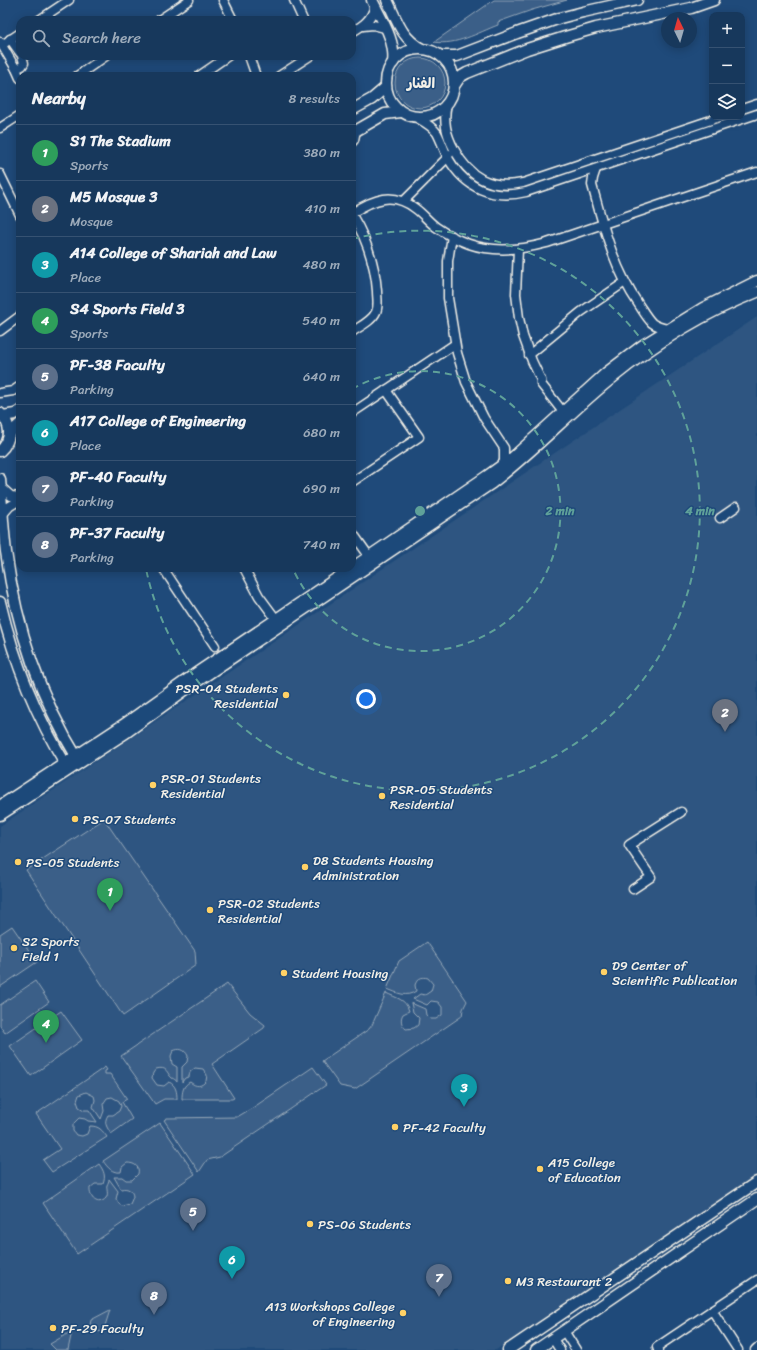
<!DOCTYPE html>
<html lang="en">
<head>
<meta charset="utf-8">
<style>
	:root { --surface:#17385c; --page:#203f62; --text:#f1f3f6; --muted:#9eacbb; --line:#365272; --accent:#ffd166 }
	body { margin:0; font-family:Sriracha,"Playpen Sans Arabic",sans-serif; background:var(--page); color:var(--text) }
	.controls { position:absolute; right:12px; top:12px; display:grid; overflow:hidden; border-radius:8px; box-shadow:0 2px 10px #0003 }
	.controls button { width:36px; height:36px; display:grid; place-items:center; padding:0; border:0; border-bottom:1px solid var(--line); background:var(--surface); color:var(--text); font:20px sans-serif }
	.compass { position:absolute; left:661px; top:12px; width:36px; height:36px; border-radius:50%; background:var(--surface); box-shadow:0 2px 10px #0003; rotate:355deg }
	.you { position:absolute; left:366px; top:699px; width:14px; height:14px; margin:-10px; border:3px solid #fff; border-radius:50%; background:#1a73e8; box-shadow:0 0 0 6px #1a73e833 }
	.badge { display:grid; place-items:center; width:26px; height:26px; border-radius:50%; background:var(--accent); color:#fff; font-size:13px; font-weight:700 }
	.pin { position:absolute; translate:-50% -33px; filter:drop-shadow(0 1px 2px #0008) }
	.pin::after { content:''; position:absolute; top:21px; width:14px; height:12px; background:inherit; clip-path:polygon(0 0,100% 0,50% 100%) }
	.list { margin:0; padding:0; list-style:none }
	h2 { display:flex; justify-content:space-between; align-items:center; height:52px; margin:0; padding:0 16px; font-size:17px }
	h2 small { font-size:13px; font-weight:400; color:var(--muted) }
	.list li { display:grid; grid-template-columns:26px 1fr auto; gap:12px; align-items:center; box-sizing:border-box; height:56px; padding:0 16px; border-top:1px solid var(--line) }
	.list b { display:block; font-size:15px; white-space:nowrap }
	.list p { margin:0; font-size:13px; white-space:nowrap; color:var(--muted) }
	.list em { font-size:13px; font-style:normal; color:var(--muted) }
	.icon { flex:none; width:22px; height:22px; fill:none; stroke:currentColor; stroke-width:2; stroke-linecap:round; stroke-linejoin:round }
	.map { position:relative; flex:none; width:757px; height:1350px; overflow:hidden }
	.search { position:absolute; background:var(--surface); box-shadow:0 2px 10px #0003; left:16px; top:16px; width:340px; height:44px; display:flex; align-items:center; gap:10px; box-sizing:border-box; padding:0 14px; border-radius:12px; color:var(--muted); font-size:15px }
	.panel { position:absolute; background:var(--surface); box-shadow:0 2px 10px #0003; left:16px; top:72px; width:340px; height:500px; border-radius:12px }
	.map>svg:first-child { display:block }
</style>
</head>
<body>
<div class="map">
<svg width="757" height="1350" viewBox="0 0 757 1350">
	<rect width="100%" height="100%" fill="#1f4a7a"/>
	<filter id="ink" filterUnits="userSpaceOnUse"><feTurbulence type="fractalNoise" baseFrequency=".025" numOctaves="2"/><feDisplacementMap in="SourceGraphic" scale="8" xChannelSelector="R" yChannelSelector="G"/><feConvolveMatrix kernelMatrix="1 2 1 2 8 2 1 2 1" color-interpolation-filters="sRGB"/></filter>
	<g filter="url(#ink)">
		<!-- built -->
		<path fill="#2d5581" d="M757 317V1175L496 1350H0V826Z"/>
		<!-- green -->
		<g fill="#3a5f88" stroke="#97a8b8">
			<path d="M494 0H567L532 10 498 22V25C477 33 456 46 434 42Z"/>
			<circle cx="420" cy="83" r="25"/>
			<path d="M104 819 195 951 196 965 123 1016 26 870Z"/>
			<path d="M12 926 37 962 0 987V934Z"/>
			<path d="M427 942 467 1001 463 1009 462 1016 355 1089 340 1086 322 1061 369 1029 372 1025 386 993C396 998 406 999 409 1011L403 1014C400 1019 401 1025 406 1029L414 1028 418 1025 419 1018 413 1012 411 1003 425 1009 426 1015 430 1019H436L442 1015V1007L438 1002 431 1001 427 1005 413 999 420 994 425 995 431 991 433 984 428 978C421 976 417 979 415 985L416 991C406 998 398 993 387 989L399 961Z"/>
			<path d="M35 981 49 1002 5 1033 0 1026V1005Z"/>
			<path d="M227 984 250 1013 265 1025 264 1028 212 1064 234 1098 232 1099H182C182 1092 183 1085 190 1082 196 1087 201 1087 206 1081L207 1075 203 1069 195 1068 190 1072 189 1077 185 1078 182 1082V1067L187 1062 188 1056C185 1049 179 1048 173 1051L171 1056 172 1064 177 1067V1082C176 1080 174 1079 172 1078 166 1073 168 1066 156 1069L153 1073 152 1078 157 1085 164 1086 169 1082C176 1085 177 1092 177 1099H164L155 1104 121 1056Z"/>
			<path d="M61 1011 82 1040 31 1076 10 1046Z"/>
			<path d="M105 1067 107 1070 105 1071V1074H110L127 1099 122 1102 132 1119 111 1134C107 1127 103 1123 108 1115H113L119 1111 121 1106 119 1101 112 1097 107 1098 103 1104 104 1111 101 1119 93 1107 95 1100 94 1096 86 1092 79 1095 77 1101 79 1107 84 1110H89L97 1122 88 1121 85 1119 79 1118 73 1124V1131L76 1135 82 1136 87 1134 90 1126C99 1126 102 1130 107 1137L52 1172 43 1160 60 1149 36 1114Z"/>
			<path d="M313 1067 326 1085 220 1157 207 1160 199 1172 164 1120 167 1118 237 1117 254 1107Z"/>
			<path d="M160 1123 195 1174 77 1254 43 1203 99 1164C104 1171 106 1176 103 1184H95L90 1188C89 1198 98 1207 106 1198 109 1194 106 1189 107 1185 108 1183 109 1181 109 1179L118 1191 116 1199 119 1204 122 1206 130 1204 133 1197C133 1191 128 1187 121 1189L114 1177H122L126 1180H132L138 1174C140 1166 134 1163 127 1163L122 1167 121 1172C112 1173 108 1168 103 1161Z"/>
			<path d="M110 1310 103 1332 89 1330 91 1320Z"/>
			<path d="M72 1331 68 1350H56L50 1344Z"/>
		</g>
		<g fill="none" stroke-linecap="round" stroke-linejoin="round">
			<!-- minor casing -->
			<g stroke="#f4f1e8" stroke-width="11">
				<g id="minor">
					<path d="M223 0 233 20"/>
					<path d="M294 0 303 20"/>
					<path d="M39 20 69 0"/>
					<path d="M159 20 189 0"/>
					<path d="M363 26 373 25 385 28"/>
					<path d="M352 32C364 25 371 20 375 6"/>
					<path d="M10 39 20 53"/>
					<path d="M0 42 16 69 20 78"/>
					<path d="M2 45 20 33"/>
					<path d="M249 56 256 76"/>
					<path d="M16 69 22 66 24 63 22 56"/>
					<path d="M77 76 106 56"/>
					<path d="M199 76 228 56"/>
					<path d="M279 76 310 56"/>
					<path d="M447 104C443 121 446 134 454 149 469 177 490 190 523 183L720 117"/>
					<path d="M742 109 757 104"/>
					<path d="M417 118C424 122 432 126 437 133 441 140 444 150 448 158 465 188 492 200 526 192L757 114"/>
					<path d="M0 128 20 115"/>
					<path d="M352 142 354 140 356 130"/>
					<path d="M596 169 593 178 592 185C604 228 613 267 639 305 643 311 647 318 652 323 657 327 663 328 669 329"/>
					<path d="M0 174 20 215"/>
					<path d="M404 201 448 157 449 154"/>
					<path d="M352 213C374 199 393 191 416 209 423 214 429 222 436 227 446 234 458 240 469 244 495 253 521 250 547 243L757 172"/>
					<path d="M352 215C366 238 375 263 377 291 377 298 379 306 376 312 372 321 359 327 352 332"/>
					<path d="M452 236 448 261V298L457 353 466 382 484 418 504 448V464"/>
					<path d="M518 249 516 294 519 318 523 336 532 361 541 380V384L563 412"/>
					<path d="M0 331 20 316"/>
					<path d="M529 355 581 312 625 282"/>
					<path d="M0 393 13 391 20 386"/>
					<path d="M352 413 455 344"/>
					<path d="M352 482 419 437 386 390"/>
					<path d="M1 487 11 496 20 497"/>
					<path d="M3 514 10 506 20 500"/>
					<path d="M720 518 736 507"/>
					<path d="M352 532 369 556"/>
					<path d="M163 568 215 646"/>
					<path d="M244 568 259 596 276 619"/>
					<path d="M633 889 651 877 629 845 681 812"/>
					<path d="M712 1310 738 1350"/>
					<path d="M564 1331 576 1350"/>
					<path d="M553 1339 560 1350"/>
					<path d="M658 1350 657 1347 757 1280"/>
					<path d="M755 1350 757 1348"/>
				</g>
			</g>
			<!-- major casing -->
			<g stroke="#f4f1e8" stroke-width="13">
				<g id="major">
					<path d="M372 0C381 19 396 40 393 63"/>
					<path d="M387 0C397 20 401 38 422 49"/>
					<circle cx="420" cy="83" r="34"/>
					<path d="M441 56H457L517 33 560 18 583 12 637 0"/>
					<path d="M454 86 460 77 467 73 527 49 565 37 596 28 691 8 714 0"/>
					<path d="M352 110 372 99 386 87"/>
					<path d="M352 133 385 114 401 112"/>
					<path d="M0 413C12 425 12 440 0 451"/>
					<path d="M3 416 15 414 20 411"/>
					<path d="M9 434 20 424"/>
					<path d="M0 479C2 504 3 528 6 552 16 626 40 698 79 761"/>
					<path d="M352 568 487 476 512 458 606 373 643 345 703 308 757 281"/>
					<path d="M0 602C14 662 35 715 68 768"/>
					<path d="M0 806 123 725 195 674 352 568"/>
					<path d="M0 815 127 732 199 680 492 483C534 451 570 412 611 379 655 343 704 313 757 292"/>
					<path d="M508 1350 757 1182"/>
					<path d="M536 1350 757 1199"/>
				</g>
			</g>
			<!-- minor -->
			<use href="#minor" stroke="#1f4a7a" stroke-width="8"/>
			<!-- major -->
			<use href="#major" stroke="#1f4a7a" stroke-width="10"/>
		</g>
	</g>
	<!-- distance rings -->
	<g fill="none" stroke="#5fa199" stroke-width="2" stroke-dasharray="7 5">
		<path d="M352 389A140 140 0 1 1 293 569"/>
		<path d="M352 239A280 280 0 1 1 146 569"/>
	</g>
	<!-- markers -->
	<g fill="#ffd166" stroke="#1f4a7a" stroke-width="1.5">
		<circle cx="286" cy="695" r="4"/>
		<circle cx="153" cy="785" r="4"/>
		<circle cx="382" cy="796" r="4"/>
		<circle cx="75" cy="819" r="4"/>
		<circle cx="18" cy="862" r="4"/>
		<circle cx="305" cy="867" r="4"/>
		<circle cx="210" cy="910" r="4"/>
		<circle cx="14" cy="948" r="4"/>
		<circle cx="604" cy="972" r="4"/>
		<circle cx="284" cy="973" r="4"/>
		<circle cx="395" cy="1127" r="4"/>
		<circle cx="540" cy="1169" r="4"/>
		<circle cx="310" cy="1224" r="4"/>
		<circle cx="508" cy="1281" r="4"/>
		<circle cx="403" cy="1313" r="4"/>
		<circle cx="53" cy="1328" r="4"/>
	</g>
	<g text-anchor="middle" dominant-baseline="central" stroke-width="3" stroke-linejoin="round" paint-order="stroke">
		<!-- poi labels -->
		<g font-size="13" fill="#f4f1e8" stroke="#1f4a7a" text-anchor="start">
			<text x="278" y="688" text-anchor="end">PSR-04 Students<tspan x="278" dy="15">Residential</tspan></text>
			<text x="161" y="778">PSR-01 Students<tspan x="161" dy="15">Residential</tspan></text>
			<text x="390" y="789">PSR-05 Students<tspan x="390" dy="15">Residential</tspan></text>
			<text x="83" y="819">PS-07 Students</text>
			<text x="313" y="860">D8 Students Housing<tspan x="313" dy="15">Administration</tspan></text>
			<text x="26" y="862">PS-05 Students</text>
			<text x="218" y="903">PSR-02 Students<tspan x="218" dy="15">Residential</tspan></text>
			<text x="22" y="941">S2 Sports<tspan x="22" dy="15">Field 1</tspan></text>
			<text x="612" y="965">D9 Center of<tspan x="612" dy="15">Scientific Publication</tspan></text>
			<text x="292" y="973">Student Housing</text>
			<text x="403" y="1127">PF-42 Faculty</text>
			<text x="548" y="1162">A15 College<tspan x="548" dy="15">of Education</tspan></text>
			<text x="318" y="1224">PS-06 Students</text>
			<text x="516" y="1281">M3 Restaurant 2</text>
			<text x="395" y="1306" text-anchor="end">A13 Workshops College<tspan x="395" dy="15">of Engineering</tspan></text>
			<text x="61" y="1328">PF-29 Faculty</text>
		</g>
		<!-- neighbourhood labels -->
		<g font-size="14" font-weight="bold" fill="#f4f1e8" stroke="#1f4a7a">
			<text x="421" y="83">الفنار</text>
		</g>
	</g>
	<circle cx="420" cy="511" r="6" fill="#5fa199" stroke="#1f4a7a" stroke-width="2"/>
	<g font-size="12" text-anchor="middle" font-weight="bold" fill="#5fa199" stroke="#1f4a7a" stroke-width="3" stroke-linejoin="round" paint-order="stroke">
		<text x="560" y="515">2 min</text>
		<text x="700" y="515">4 min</text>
	</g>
</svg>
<div class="controls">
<button>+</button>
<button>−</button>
<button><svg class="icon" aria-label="layers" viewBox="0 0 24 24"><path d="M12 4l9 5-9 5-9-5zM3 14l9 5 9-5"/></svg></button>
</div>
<svg class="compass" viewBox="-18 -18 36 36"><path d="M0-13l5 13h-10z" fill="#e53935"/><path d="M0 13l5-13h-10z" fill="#9eacbb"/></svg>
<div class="you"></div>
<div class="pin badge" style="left:110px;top:911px;background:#2e9e5b">1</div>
<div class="pin badge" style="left:725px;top:732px;background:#6b7280">2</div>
<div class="pin badge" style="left:464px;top:1107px;background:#0f9aa8">3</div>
<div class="pin badge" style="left:46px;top:1043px;background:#2e9e5b">4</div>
<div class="pin badge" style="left:193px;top:1231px;background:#5c6f8a">5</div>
<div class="pin badge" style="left:232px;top:1279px;background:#0f9aa8">6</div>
<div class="pin badge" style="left:439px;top:1297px;background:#5c6f8a">7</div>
<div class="pin badge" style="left:154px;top:1315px;background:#5c6f8a">8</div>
<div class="search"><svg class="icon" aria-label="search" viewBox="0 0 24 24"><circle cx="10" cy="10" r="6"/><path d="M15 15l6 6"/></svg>Search here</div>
<section class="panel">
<h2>Nearby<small>8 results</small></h2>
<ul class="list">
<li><span class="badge" style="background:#2e9e5b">1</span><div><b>S1 The Stadium</b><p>Sports</p></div><em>380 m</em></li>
<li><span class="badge" style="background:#6b7280">2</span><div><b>M5 Mosque 3</b><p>Mosque</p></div><em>410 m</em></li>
<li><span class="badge" style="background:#0f9aa8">3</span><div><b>A14 College of Shariah and Law</b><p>Place</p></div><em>480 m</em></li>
<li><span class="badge" style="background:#2e9e5b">4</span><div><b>S4 Sports Field 3</b><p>Sports</p></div><em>540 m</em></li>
<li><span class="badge" style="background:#5c6f8a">5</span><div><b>PF-38 Faculty</b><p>Parking</p></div><em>640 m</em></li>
<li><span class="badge" style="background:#0f9aa8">6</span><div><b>A17 College of Engineering</b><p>Place</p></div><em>680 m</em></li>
<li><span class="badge" style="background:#5c6f8a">7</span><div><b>PF-40 Faculty</b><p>Parking</p></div><em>690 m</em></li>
<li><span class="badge" style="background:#5c6f8a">8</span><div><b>PF-37 Faculty</b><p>Parking</p></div><em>740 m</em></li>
</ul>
</section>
</div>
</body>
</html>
